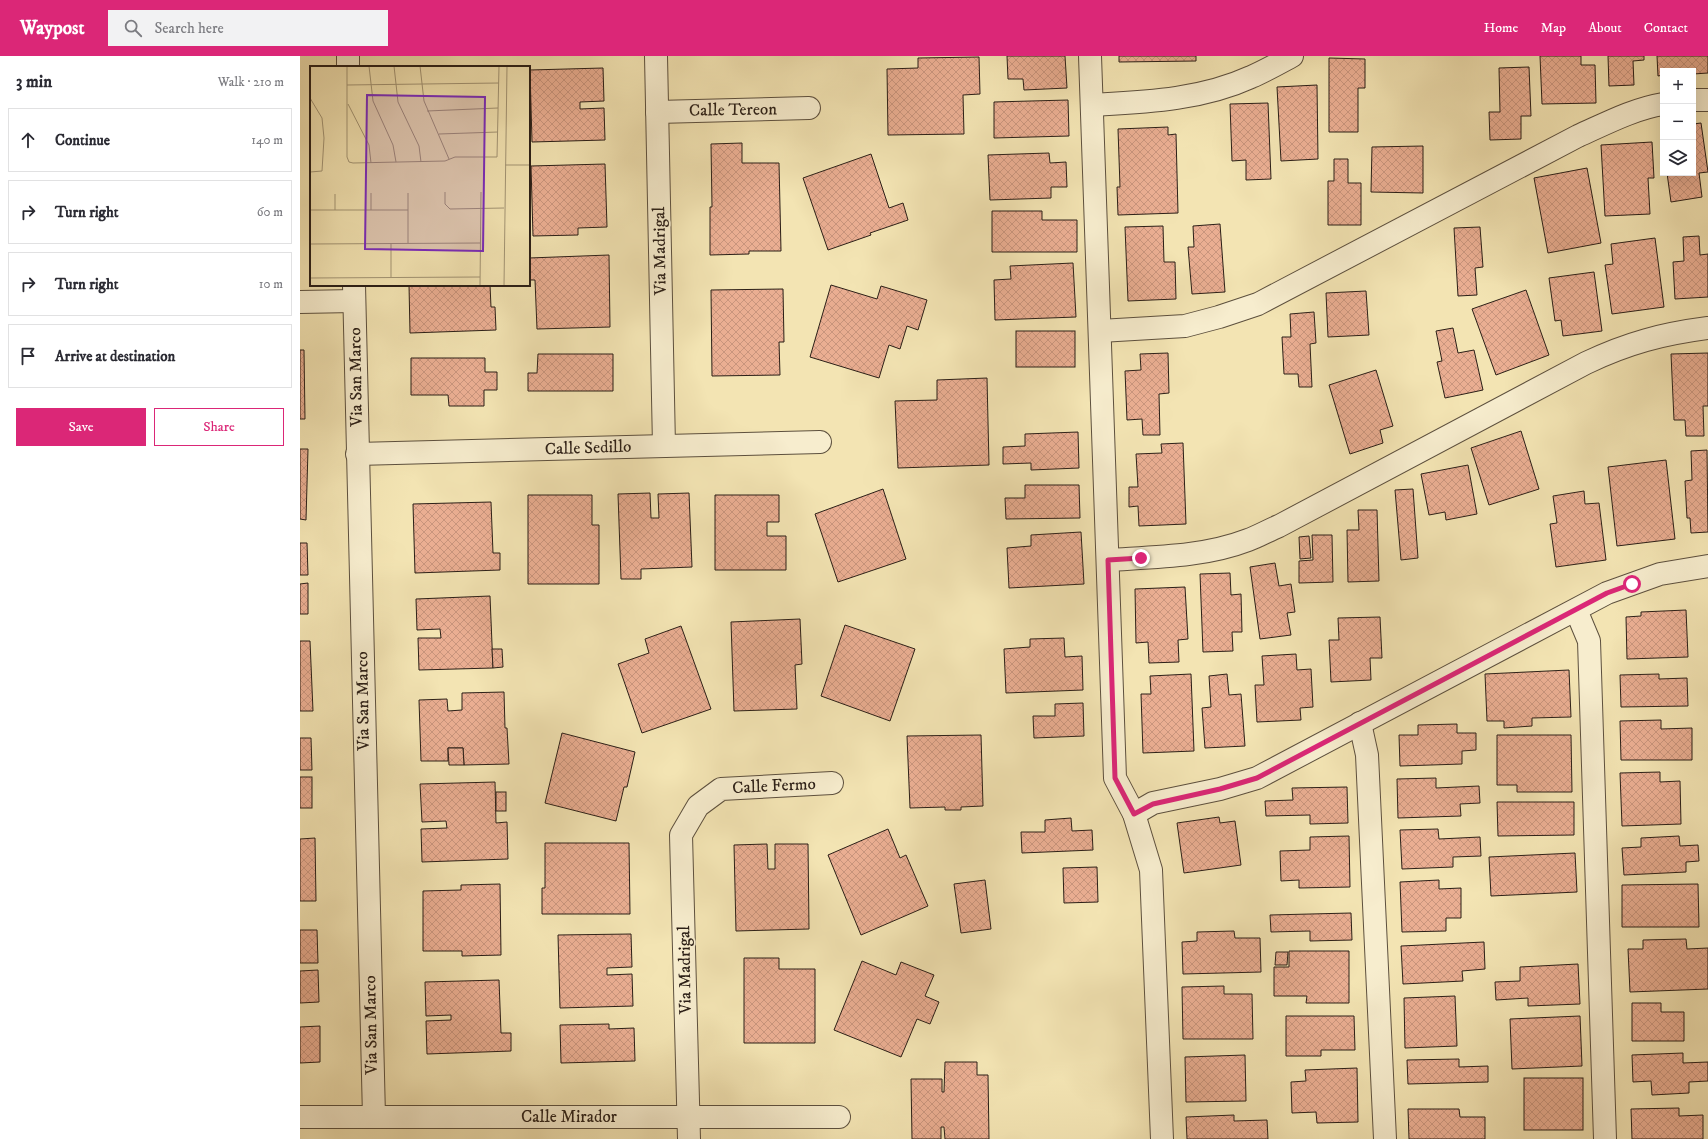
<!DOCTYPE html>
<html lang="en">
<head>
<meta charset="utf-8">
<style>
	:root { --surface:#fff; --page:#f2f2f3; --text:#2b2b33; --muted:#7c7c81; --line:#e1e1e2; --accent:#db2777 }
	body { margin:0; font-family:"IM FELL DW Pica",serif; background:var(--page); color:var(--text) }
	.controls { position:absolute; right:12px; top:12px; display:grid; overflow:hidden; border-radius:0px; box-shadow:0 4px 16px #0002 }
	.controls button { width:36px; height:36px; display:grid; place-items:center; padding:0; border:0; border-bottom:1px solid var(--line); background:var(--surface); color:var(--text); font:20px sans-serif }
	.stop { position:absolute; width:12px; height:12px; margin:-9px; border:3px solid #db2777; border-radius:50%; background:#fff }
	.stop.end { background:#db2777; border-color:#fff; box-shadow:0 1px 4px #0008 }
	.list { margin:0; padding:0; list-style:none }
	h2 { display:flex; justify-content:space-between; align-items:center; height:52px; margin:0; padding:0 16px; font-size:17px }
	h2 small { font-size:13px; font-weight:400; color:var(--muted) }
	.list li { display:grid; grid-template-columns:26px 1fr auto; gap:12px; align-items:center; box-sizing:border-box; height:64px; margin:0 8px 8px; padding:0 8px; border:1px solid var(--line); border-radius:0px }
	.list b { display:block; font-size:15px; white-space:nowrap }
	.list em { font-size:13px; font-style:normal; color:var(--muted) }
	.actions { display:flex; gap:8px; padding:12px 16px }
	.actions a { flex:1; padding:9px 0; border:1px solid var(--accent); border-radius:0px; text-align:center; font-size:14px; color:var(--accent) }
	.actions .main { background:var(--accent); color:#fff }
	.icon { flex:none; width:22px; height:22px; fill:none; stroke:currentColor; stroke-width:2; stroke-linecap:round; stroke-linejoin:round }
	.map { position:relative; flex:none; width:1408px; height:1083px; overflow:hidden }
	header { display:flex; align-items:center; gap:24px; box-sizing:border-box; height:56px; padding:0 20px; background:var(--accent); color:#fff }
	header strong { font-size:19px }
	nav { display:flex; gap:22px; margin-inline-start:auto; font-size:14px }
	.search { width:280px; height:36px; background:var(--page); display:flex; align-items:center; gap:10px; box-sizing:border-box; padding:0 14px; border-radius:0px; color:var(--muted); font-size:15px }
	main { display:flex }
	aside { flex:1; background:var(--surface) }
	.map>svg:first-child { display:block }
</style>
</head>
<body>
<header>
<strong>Waypost</strong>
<div class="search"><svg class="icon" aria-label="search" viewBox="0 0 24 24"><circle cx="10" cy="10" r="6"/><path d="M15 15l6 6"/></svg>Search here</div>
<nav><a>Home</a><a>Map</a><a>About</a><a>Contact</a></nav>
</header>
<main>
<aside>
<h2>3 min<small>Walk · 210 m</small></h2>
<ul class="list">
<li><svg class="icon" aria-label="ahead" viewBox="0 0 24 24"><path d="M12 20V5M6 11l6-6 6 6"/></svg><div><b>Continue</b></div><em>140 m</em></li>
<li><svg class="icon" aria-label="right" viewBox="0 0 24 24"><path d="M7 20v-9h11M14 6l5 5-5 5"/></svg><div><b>Turn right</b></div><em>60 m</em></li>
<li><svg class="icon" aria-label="right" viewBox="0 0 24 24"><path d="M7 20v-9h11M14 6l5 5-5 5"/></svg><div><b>Turn right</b></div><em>10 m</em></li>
<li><svg class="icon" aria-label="arrive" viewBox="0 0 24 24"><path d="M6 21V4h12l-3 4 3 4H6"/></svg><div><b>Arrive at destination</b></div></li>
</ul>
<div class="actions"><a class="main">Save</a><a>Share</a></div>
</aside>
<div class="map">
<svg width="1408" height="1083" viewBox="0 0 1408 1083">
	<defs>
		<pattern id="building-cross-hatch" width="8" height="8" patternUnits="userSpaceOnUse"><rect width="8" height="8" fill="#eaae92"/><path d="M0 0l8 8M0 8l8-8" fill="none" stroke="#c9957d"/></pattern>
	</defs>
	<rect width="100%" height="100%" fill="#f3e4b3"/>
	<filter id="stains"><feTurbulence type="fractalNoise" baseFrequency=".005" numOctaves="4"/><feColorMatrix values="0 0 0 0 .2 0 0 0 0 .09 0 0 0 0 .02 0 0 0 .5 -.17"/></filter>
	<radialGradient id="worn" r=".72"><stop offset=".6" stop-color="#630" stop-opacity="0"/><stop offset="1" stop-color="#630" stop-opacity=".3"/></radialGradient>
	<!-- building -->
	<g fill="url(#building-cross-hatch)" stroke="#2b1f17">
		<path d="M707 0H765L767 32 724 34 723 23H708Z"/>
		<path d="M819 0H896V5L819 6Z"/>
		<path d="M1240 0H1281V9H1295L1296 47 1242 48Z"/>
		<path d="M1308 0H1344V4L1333 5 1334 29 1309 30Z"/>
		<path d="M1357 0H1408V17L1393 18V15H1363V19L1358 20Z"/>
		<path d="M679 1 680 38 663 39 664 78 588 79 587 13 618 12V2Z"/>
		<path d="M1029 2 1065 3V32H1058V76H1029Z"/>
		<path d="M1229 11 1231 60H1221V83L1190 84 1189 56H1200L1199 12Z"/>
		<path d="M303 12 304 45 280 46V53L304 52 305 84 232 86 230 14Z"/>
		<path d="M1017 29 1018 103 981 105 977 31Z"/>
		<path d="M768 44 769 80 694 82V46Z"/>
		<path d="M968 47 971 123 946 124V104L932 105 930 48Z"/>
		<path d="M1401 67 1408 116 1399 117 1402 141 1371 146 1367 117H1393V68Z"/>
		<path d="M868 71V79L876 78 878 157 818 159 817 131H820L818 73Z"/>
		<path d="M1352 86 1354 122H1348L1350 158 1305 160 1301 89Z"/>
		<path d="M442 87V107H479L481 195H449V198L410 199V151H412L411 88Z"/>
		<path d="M1123 90V137L1071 136 1072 91Z"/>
		<path d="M749 97 750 107 766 106 767 131H751V142L690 144 688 99Z"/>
		<path d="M571 98 589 152 603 147 608 164 570 177 571 179 528 194 503 122Z"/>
		<path d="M1034 103H1048V127H1061V169H1028V125H1034Z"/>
		<path d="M305 108 307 171 278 172V179L233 180 231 110Z"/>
		<path d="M1287 112 1301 187 1248 197 1234 122Z"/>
		<path d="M692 155H742V164H777V196H692Z"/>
		<path d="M920 168 925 236 892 238 888 191H894L893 170Z"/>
		<path d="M863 170 864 206H875L876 243 828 245 825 171Z"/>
		<path d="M1180 171 1183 211 1175 212 1177 239 1158 240 1154 172Z"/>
		<path d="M1399 180 1400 199 1408 198V241L1375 243 1373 206 1384 205 1383 181Z"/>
		<path d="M1355 182 1364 251 1312 258 1305 209 1313 208 1311 188Z"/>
		<path d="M309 199 310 271 237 273 235 224H229V202Z"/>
		<path d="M773 207 776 261 695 264 694 224 711 223 710 210Z"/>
		<path d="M1294 216 1302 275 1263 280 1261 264 1255 265 1249 222Z"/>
		<path d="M109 229H190L191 251H195L196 274 110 277Z"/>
		<path d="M531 229 577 243 581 230 627 244 618 274 607 270 600 293 589 289 579 322 510 301Z"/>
		<path d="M483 233 484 286H479L480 319 412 320 411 234Z"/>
		<path d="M1226 234 1249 299 1196 319 1172 253Z"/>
		<path d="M1066 235 1069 279 1028 281 1026 237Z"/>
		<path d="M1014 256 1016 287 1010 288 1012 331H999L998 318H984L982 281H991L990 258Z"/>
		<path d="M1153 272 1158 297 1174 294 1183 334 1145 342 1137 306 1142 305 1136 275Z"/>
		<rect x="716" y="275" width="59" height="36"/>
		<path d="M0 294H4L5 363H0Z"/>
		<path d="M868 297 869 337 859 338 860 379H843L842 363 827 364 825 315 841 314 840 298Z"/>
		<path d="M1408 297V350H1403L1404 380H1386L1385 364H1374L1371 298Z"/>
		<path d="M238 298H313V335H228V317H237Z"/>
		<path d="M111 302H185V316H197V334H184V350H149L148 339H111Z"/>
		<path d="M1076 314 1093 370 1080 374 1083 387 1050 398 1029 329Z"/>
		<path d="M687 322 689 409 598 412 595 345 637 344V324Z"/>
		<path d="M1221 375 1239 433 1189 449 1171 392Z"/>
		<path d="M778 376 779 412 731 414V407L703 408V391L725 390V378Z"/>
		<path d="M883 387 886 468 839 470 838 450 829 451V431H838L836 398 862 397 861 388Z"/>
		<path d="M0 393H8L6 464 0 463Z"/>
		<path d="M1407 394 1408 476 1391 477 1390 462H1387L1385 425 1392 424 1391 395Z"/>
		<path d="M1366 404 1375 483 1317 490 1308 411Z"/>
		<path d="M1168 409 1177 458 1146 464 1145 456 1129 459 1121 418Z"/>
		<path d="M725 429H779L780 462 706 463 705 442H725Z"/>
		<path d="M583 433 606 503 538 526 515 458Z"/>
		<path d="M1113 433 1118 502 1101 504 1095 434Z"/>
		<path d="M1284 435 1285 448 1299 447 1306 504 1256 511 1250 468 1257 467 1253 440Z"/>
		<path d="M350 437 351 462H359L358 438 389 437 392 511 341 513V523H321L318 438Z"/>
		<path d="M228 439H292V469H299V528H228Z"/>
		<path d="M415 439H479V466H467V480H486V514H415Z"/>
		<path d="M191 446 193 497H200V514L115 517 113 448Z"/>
		<path d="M1058 454H1077L1079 525 1048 526 1047 474H1059Z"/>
		<path d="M781 476 784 528 709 532 707 492 731 490V479Z"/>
		<path d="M1012 479H1032L1033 526 999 527V505L1013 504Z"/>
		<path d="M1009 480 1011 502 1000 503 999 481Z"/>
		<path d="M0 487H7L8 519H0Z"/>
		<path d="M975 507 979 530 991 528 995 556 987 557 991 579 960 583 950 511Z"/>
		<path d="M930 517 931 539 941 538 942 576H932L933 595 903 596 900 518Z"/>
		<path d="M8 527V558H0V528Z"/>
		<path d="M885 531 888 583 878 584 879 606 849 607 848 586 836 587 835 533Z"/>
		<path d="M190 540 193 612 119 614 118 582H141L140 573 117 574 116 543Z"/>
		<path d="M1386 554 1388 601 1327 603 1326 561 1341 560V556Z"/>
		<path d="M1080 561 1082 602H1070L1071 624 1031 626 1029 584H1039L1038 562Z"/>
		<path d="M500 563 502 608 495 609 497 653 434 655 431 566Z"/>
		<path d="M545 569 615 593 590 665 521 640Z"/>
		<path d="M381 570 411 653 342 677 318 608 349 597 345 583Z"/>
		<path d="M764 582 765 601 782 600 783 634 706 637 704 593 730 591V583Z"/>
		<path d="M0 585H10L13 655H0Z"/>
		<path d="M192 593H202L203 611 193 612Z"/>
		<path d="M996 598 997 614 1011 613 1013 651 1000 652 1001 664 957 666 955 629H964L962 600Z"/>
		<path d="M1269 614 1271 661 1232 662V670L1204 672V665H1187L1185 618Z"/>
		<path d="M891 618 894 695 843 697 841 638H851L850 620Z"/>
		<path d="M927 618 929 639 941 638 945 690 905 692 902 652 911 651 909 620Z"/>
		<path d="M1359 618V623L1387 622 1388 650 1321 651 1320 619Z"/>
		<path d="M204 636 205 672H207L209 708 164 709 163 692H148V705H121L119 644 147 643 148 655 162 654V637Z"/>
		<path d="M783 647 784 680 734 682 733 660H755V648Z"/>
		<path d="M1361 664V673L1392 672V704H1321L1320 665Z"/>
		<path d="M1157 668V677H1176V694L1162 695V708L1100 710 1099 679H1118V669Z"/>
		<path d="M262 677 335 696 327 731H324L316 765 245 747Z"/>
		<path d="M681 679 683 750 661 751V754H645V751L610 752 607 680Z"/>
		<path d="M1197 679H1271L1272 736H1217V729H1197Z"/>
		<path d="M0 682H11L12 714H0Z"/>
		<path d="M148 692H163L164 709H149Z"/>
		<path d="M1360 716V726L1380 725 1381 768 1322 770 1320 717Z"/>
		<rect x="0" y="721" width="12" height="31"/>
		<path d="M1136 722V732L1179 730 1180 747 1160 748 1161 760 1098 762 1097 723Z"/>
		<path d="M195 726 196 767 207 766 208 803 122 806 121 773 147 772 146 765 122 766 120 728Z"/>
		<path d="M1047 731 1048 767 1010 768V759L966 760 965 745 993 744 992 732Z"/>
		<rect x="196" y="736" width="10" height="19"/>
		<path d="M1197 746H1274V779L1198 780Z"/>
		<path d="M919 761 920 767 935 765 941 809 884 817 877 767Z"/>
		<path d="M771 762 772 775 792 774 793 794 722 797 721 776H745V764Z"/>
		<path d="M588 773 600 802 606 799 628 850 561 879 528 799Z"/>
		<path d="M1138 773 1139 783 1180 781 1181 800 1153 801V811L1102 813 1100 774Z"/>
		<path d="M1049 780 1050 831 999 832V824L981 825 980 795 1010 794V781Z"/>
		<path d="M1379 780 1380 790 1398 789 1399 805 1386 806V816L1324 819 1322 792 1341 791V782Z"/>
		<path d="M15 782 16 845H0V783Z"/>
		<path d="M245 787H329L330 858H242V832H245Z"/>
		<path d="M467 788 468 813H475V788H508L509 873 436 875 434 789Z"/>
		<path d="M1275 797 1277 836 1191 840 1189 801Z"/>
		<path d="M797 811 798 846 764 847 763 812Z"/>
		<path d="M685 824 691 873 661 877 654 828Z"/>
		<path d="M1139 824V833L1161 832V862H1146V875L1102 876 1100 826Z"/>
		<path d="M200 828 201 899 162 900V895H123V835L161 834V829Z"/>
		<path d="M1398 828 1399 871H1322V829Z"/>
		<path d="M1051 857 1052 884 1010 885V875L971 876 970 859Z"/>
		<path d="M0 874H17L18 907H0Z"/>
		<path d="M934 875 935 882H960L961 916 883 918 882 886 897 885V876Z"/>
		<path d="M331 878 332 911 307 912V919L332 918 333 950 260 952 258 879Z"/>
		<path d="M1386 883 1387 893 1408 892V933L1330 936 1328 893H1343V884Z"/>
		<path d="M1184 886 1185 913 1162 915 1163 925 1103 928 1101 890Z"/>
		<path d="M989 895H1049V947H1006L1007 940H974V911H989Z"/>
		<path d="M976 896H988L987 909H975Z"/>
		<path d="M444 902H479V913H515V987H444Z"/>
		<path d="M562 905 596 919 601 906 634 919 625 940 639 946 630 968 617 963 601 1001 534 974Z"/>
		<path d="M1278 908 1280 948 1228 950V942L1196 944 1195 926 1220 925V911Z"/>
		<path d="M18 914 19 946 0 947V915Z"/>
		<path d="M199 924 201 977H211V995L127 998 126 965 151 964V959L126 960 125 926Z"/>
		<path d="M924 930V938H952L953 983H883L882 931Z"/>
		<path d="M1155 940 1157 990 1105 992 1104 942Z"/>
		<path d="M1332 947H1361V956H1384V985H1332Z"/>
		<path d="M986 960H1054L1055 994H1021V1000H986Z"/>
		<path d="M1280 960 1282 1010 1212 1013 1210 963Z"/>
		<path d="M309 968V973L334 972 335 1005 261 1007 260 969Z"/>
		<path d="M20 970V1006L0 1007V971Z"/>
		<path d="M1383 997V1007L1408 1006V1025L1389 1026V1037L1352 1039 1351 1025 1333 1026 1332 999Z"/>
		<path d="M945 999 946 1045 886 1046 885 1001Z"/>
		<path d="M1159 1003V1011L1188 1010V1026L1108 1028 1107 1004Z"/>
		<path d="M645 1006H677V1019H688L689 1083H645L644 1071H641V1083H612L611 1023H642V1036H644Z"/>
		<path d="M1057 1012 1058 1066 1017 1067 1016 1056 992 1057 991 1026 1006 1025 1005 1014Z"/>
		<rect x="1224" y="1022" width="59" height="52"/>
		<path d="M1379 1052V1060L1403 1059V1083H1332L1331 1053Z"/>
		<path d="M1108 1053H1159L1160 1061H1185V1083H1109Z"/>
		<path d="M934 1059V1065L967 1064 968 1083H887L886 1061Z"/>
	</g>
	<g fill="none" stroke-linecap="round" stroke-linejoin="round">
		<!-- street casing -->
		<g stroke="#5d503e" stroke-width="24">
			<g id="street">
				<path d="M48 0V11"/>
				<path d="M356 0 364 390"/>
				<path d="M790 0 815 722 834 758 851 814 862 1083"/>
				<path d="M1393 44H1408"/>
				<path d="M792 49C845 46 901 44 951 21 965 15 979 7 992 0"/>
				<path d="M357 56 509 52"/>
				<path d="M54 229 74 1061"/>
				<path d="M0 246 54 245"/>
				<path d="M800 275 885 270 919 261 958 248 1278 80C1305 68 1333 53 1363 48"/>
				<path d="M57 398 520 386"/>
				<path d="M808 504C854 501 904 501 948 484 959 480 969 474 979 470L1286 307C1328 287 1362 278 1408 272"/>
				<path d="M1276 554 1289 585 1305 1083"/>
				<path d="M1060 667 1067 699 1085 1083"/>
				<path d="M834 758 853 747 920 733 957 722 1307 537 1360 518 1408 510"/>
				<path d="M0 1061H539"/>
				<path d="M389 1083 381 779 398 750 421 733 532 727"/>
			</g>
		</g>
		<!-- street -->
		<use href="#street" stroke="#f7edce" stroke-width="22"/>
	</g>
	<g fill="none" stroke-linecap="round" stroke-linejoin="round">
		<!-- route -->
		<path stroke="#db2777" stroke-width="5" d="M841 502 808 504 815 722 834 758 853 748 920 733 957 722 1307 537 1332 528"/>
	</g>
	<g text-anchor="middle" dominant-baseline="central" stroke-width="3.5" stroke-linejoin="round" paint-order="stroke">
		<!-- street labels -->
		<g font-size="17" fill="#2b1f17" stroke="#f7edce">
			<text transform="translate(433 54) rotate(-1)">Calle Tereon</text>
			<text transform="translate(360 195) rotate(-91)">Via Madrigal</text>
			<text transform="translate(56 321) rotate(-91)">Via San Marco</text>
			<text transform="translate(288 392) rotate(-2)">Calle Sedillo</text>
			<text transform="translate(63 645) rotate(-91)">Via San Marco</text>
			<text transform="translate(474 730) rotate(-3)">Calle Fermo</text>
			<text transform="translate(385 914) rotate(-91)">Via Madrigal</text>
			<text transform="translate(71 969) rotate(-91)">Via San Marco</text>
			<text x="269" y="1061">Calle Mirador</text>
		</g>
	</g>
	<!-- overview -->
	<g transform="translate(10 10)">
		<rect width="220" height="220" fill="#f3e4b3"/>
		<path fill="none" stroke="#a39575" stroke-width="1" d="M37 0V91L39 96 43 97 135 95 145 91H187L189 0M59 0 63 35 83 79 86 96M84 0 88 36 109 80 111 96M110 0 114 35 139 93M37 19 189 17M0 32 12 52 14 72 12 105 0 106M38 38 59 79 61 97M117 45 188 42M129 68 188 66M195 99H220M135 126V138L140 143 194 142M61 127V144M98 127V177M25 128V144M0 144H98M81 177V211M0 178 170 177M0 212 170 211M170 220 171 126M194 220 197 0"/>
		<path fill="#7b2cbf" fill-opacity="0.15" stroke="#7b2cbf" stroke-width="2" d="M57 29 175 31 173 185 55 183Z"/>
		<rect width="220" height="220" fill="none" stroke="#2b1f17" stroke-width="2"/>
	</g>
	<rect width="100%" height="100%" filter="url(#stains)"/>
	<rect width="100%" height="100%" fill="url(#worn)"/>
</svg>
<div class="controls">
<button>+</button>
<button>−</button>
<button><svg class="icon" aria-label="layers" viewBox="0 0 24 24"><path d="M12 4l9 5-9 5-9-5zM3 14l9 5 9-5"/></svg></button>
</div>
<div class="stop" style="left:1332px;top:528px"></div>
<div class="stop end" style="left:841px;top:502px"></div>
</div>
</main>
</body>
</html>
